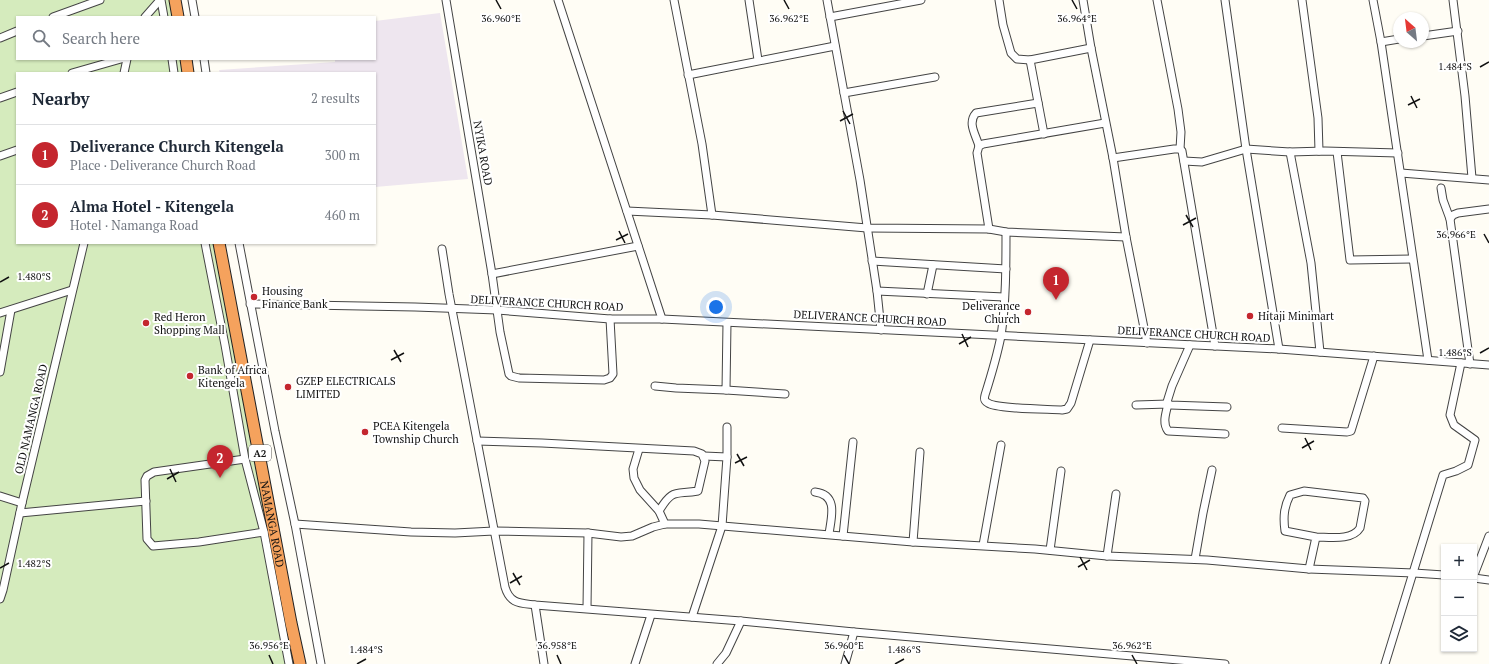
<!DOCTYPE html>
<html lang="en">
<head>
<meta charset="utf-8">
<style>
	:root { --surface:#fff; --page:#f2f2f3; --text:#1f2937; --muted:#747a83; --line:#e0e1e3; --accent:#c4262e }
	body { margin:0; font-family:"PT Serif",serif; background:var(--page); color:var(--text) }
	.controls { position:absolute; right:12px; bottom:12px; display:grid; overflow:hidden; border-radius:0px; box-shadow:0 1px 3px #0004 }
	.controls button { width:36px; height:36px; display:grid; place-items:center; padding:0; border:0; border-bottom:1px solid var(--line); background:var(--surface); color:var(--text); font:20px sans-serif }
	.compass { position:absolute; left:1393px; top:12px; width:36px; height:36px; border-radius:50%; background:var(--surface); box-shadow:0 1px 3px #0004; rotate:332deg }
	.you { position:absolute; left:716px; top:307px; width:14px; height:14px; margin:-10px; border:3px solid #fff; border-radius:50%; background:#1a73e8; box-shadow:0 0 0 6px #1a73e833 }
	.badge { display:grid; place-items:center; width:26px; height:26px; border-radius:50%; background:var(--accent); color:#fff; font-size:13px; font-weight:700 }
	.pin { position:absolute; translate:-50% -33px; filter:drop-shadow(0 1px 2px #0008) }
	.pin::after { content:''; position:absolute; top:21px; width:14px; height:12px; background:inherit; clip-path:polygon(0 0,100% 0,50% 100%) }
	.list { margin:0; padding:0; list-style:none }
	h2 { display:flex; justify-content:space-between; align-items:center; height:52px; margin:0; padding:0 16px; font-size:17px }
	h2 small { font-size:13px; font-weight:400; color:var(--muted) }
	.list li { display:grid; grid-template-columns:26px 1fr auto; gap:12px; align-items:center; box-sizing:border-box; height:60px; padding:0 16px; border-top:1px solid var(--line) }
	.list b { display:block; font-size:15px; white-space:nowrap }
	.list p { margin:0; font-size:13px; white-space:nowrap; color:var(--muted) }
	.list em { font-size:13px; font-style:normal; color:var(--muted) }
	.icon { flex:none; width:22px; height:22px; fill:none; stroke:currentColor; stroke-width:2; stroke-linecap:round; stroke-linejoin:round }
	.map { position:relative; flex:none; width:1489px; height:664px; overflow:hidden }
	.search { position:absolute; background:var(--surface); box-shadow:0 1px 3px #0004; left:16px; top:16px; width:360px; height:44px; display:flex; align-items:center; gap:10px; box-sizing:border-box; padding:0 14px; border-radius:0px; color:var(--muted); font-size:15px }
	.panel { position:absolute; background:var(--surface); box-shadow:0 1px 3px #0004; left:16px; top:72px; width:360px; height:172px; border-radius:0px }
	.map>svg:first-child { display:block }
</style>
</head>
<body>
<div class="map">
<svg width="1489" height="664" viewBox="0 0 1489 664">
	<rect width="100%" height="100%" fill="#fffdf5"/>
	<!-- industrial -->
	<path fill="#eee6ef" d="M440 13 468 179 375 187V73H220L219 70 335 62V59H375V21Z"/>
	<!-- green -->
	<path fill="#d5ebbd" d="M0 0H174L177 17H17V59H185L188 73H17V243H219L299 664H0Z"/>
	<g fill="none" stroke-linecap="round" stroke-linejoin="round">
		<!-- minor casing -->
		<g stroke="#444" stroke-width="9">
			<g id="minor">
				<path d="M161 0 164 17"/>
				<path d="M192 0 195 17"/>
				<path d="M446 0 492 274 500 332 509 374 511 376 519 378 604 380 610 378 613 374 610 319"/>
				<path d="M558 0 662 319"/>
				<path d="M674 0 702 144 712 215"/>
				<path d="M749 0 758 60"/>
				<path d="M827 0 860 180 877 291 881 330"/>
				<path d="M999 0 1003 25 1011 53 1017 59 1030 60 1091 48"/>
				<path d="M1083 0 1091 48 1113 158 1126 237 1147 343"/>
				<path d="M1157 0 1178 109 1181 132 1180 149"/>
				<path d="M1225 0 1246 149 1279 349"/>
				<path d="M1302 0 1318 118 1319 151"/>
				<path d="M1373 0 1381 42 1428 360"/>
				<path d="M1453 0 1465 96 1472 178"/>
				<path d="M53 17 100 0"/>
				<path d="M145 17 160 0"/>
				<path d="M830 17 921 0"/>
				<path d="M1423 36 1458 31"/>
				<path d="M0 38 17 31"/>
				<path d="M1381 42 1399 39"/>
				<path d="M172 59 174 73"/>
				<path d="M204 59 206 73"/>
				<path d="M1030 60 1044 134"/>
				<path d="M72 73 121 59"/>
				<path d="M124 73 127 59"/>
				<path d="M688 75 835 46"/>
				<path d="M844 93 935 77"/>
				<path d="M0 98 17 92"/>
				<path d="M979 146C976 135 967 123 976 113L1038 103"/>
				<path d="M1290 152 1311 263 1320 352"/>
				<path d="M1337 152 1350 260 1412 259"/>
				<path d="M0 156 17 150"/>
				<path d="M1113 158 1174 149H1180L1182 151 1215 346"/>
				<path d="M1184 161 1202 162 1246 149 1290 152 1325 151 1398 153"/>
				<path d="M1401 173 1489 180"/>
				<path d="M1441 188 1443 200 1450 219"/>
				<path d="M627 211 712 215 867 228 989 229 1006 232 1126 237"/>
				<path d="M989 229 977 153 979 146 983 144 1105 123"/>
				<path d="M1006 232C1006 266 1006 302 1001 336 997 356 991 376 985 395 984 399 984 401 988 403 997 409 1048 409 1062 410L1067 409 1071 403 1090 340"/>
				<path d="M205 243 225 345 245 459 264 532 289 664"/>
				<path d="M239 243 275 431 295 524 321 664"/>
				<path d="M442 249 449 294 505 587C510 604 520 603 535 605L741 621 854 632 1225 664"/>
				<path d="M872 261 1006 269"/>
				<path d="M492 274 638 246"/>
				<path d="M877 291 1004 297"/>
				<path d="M927 294 933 265"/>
				<path d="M250 304 415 307 497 310 610 319H662L1279 349 1489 365"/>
				<path d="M0 313 72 290"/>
				<path d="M1190 345 1172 386 1167 402 1170 405 1227 407"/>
				<path d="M1470 364 1450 219 1453 215 1458 213 1489 209"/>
				<path d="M0 372 11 310"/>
				<path d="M655 386 676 388 726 390 727 323"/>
				<path d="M726 390 785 394"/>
				<path d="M1136 405 1168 404C1166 413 1162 423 1168 431L1225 434"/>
				<path d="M1282 428 1347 432 1351 431 1374 356"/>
				<path d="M477 441 542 443 694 451 702 454 705 461 698 491C675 495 673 488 659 511"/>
				<path d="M639 449 633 469 634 478 640 490 659 511 665 524H699L913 542 1035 549 1107 556 1207 560 1309 569 1414 573 1444 575"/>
				<path d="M704 456 727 457"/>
				<path d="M245 459 154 472 147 476 145 480 147 539 153 546 199 542 264 532"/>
				<path d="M815 492C839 495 831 518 829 534"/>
				<path d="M0 496 22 503"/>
				<path d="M20 513 146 501"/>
				<path d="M295 524 411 532 455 533 494 531 588 533 621 537 632 536 653 527 665 524"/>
				<path d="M843 536 853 442"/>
				<path d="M913 542 920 452"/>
				<path d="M983 545 1001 445"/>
				<path d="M1050 550 1061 471"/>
				<path d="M1107 556 1116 494"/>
				<path d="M1195 559 1203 513 1212 470"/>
				<path d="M1309 569 1316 537 1285 531C1283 517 1284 507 1290 495L1304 491 1363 498 1365 501 1360 528C1352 541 1329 537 1316 537"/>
				<path d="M1474 575 1489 536"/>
				<path d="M1474 578 1489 580"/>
				<path d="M0 599 3 590 22 503 84 243"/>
				<path d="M535 605 544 664"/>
				<path d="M587 608 588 533"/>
				<path d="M692 617 722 526 727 457V427"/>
				<path d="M635 664 651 615"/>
				<path d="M717 664 726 653 741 621"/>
				<path d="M845 664 854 632"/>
				<path d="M1385 664 1443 475 1456 471 1468 465 1475 440 1454 425 1450 415 1461 363"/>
			</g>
		</g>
		<!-- highway casing -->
		<g stroke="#222" stroke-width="13">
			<g id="highway">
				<path d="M175 0 178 17"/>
				<path d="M186 59 188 73"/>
				<path id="s1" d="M219 243 291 623 300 664"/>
			</g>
		</g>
		<!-- minor -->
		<use href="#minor" stroke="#fff" stroke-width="7"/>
		<!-- highway -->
		<use href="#highway" stroke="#f5a25d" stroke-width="11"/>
	</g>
	<!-- ticks -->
	<path fill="none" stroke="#111" stroke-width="1.5" d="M496 0 501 9M784 0 789 9M1072 0 1077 9M1480 67 1489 62M1411 96 1417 108M1408 105 1420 99M843 111 850 124M840 121 853 114M1186 215 1193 227M1183 225 1196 218M619 231 625 243M1484 234 1489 243M616 240 628 234M0 282 9 277M962 334 968 347M959 344 971 337M394 350 401 362M1480 353 1489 348M391 360 404 353M1305 438 1311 450M1302 448 1314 441M737 454 744 466M735 463 747 457M170 469 176 482M167 479 179 472M1080 557 1087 570M1078 567 1090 560M0 568 9 563M513 573 520 585M510 583 522 576M269 655 273 664M557 655 561 664M844 655 849 664M1132 655 1137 664M357 664 366 659M895 664 904 659"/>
	<!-- markers -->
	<g fill="#c4262e" stroke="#fff" stroke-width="1.5">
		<circle cx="254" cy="297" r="4"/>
		<circle cx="1028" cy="312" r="4"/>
		<circle cx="1250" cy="316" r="4"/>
		<circle cx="146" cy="323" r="4"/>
		<circle cx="190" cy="376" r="4"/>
		<circle cx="288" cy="387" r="4"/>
		<circle cx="365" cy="432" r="4"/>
	</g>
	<g text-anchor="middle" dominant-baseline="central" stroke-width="4" stroke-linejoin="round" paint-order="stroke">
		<!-- shield labels -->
		<rect fill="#fff" stroke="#585858" stroke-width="1" x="249" y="445" width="22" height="16" rx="3"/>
		<g font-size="10" font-weight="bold" fill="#111">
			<text x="260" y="453">A2</text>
		</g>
		<!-- street labels -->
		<g font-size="11" fill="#111" stroke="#fff">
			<text transform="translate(483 153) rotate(80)">NYIKA ROAD</text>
			<text transform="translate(547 303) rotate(3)">DELIVERANCE CHURCH ROAD</text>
			<text transform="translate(870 318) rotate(3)">DELIVERANCE CHURCH ROAD</text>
			<text transform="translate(1194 334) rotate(3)">DELIVERANCE CHURCH ROAD</text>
			<text transform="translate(31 419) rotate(-77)">OLD NAMANGA ROAD</text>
			<text stroke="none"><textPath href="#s1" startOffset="286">NAMANGA ROAD</textPath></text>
		</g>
		<!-- poi labels -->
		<g font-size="11" fill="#111" stroke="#fff" text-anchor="start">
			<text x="262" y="291">Housing<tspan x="262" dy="13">Finance Bank</tspan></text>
			<text x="1020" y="306" text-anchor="end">Deliverance<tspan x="1020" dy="13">Church</tspan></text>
			<text x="1258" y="316">Hitaji Minimart</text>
			<text x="154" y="317">Red Heron<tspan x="154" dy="13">Shopping Mall</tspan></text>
			<text x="198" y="370">Bank of Africa<tspan x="198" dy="13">Kitengela</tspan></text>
			<text x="296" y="381">GZEP ELECTRICALS<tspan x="296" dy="13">LIMITED</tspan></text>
			<text x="373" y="426">PCEA Kitengela<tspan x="373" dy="13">Township Church</tspan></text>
		</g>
	</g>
	<g font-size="10" text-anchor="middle" fill="#111" stroke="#fff" stroke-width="4" stroke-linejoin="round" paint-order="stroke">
		<text x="501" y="22">36.960°E</text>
		<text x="789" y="22">36.962°E</text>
		<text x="1077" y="22">36.964°E</text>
		<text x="1455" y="70">1.484°S</text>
		<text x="1456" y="238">36.966°E</text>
		<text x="34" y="280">1.480°S</text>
		<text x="1455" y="356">1.486°S</text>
		<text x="34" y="567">1.482°S</text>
		<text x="269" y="649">36.956°E</text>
		<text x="557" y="649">36.958°E</text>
		<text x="844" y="649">36.960°E</text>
		<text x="1132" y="649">36.962°E</text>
		<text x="366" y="653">1.484°S</text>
		<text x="904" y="653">1.486°S</text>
	</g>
</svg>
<div class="controls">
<button>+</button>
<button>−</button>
<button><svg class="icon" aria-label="layers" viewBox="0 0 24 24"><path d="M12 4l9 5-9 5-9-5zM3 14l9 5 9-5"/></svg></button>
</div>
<svg class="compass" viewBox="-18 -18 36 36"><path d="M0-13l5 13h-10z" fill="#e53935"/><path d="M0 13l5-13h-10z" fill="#747a83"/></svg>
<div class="you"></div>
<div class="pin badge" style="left:1056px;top:300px">1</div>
<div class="pin badge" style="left:220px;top:478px">2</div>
<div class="search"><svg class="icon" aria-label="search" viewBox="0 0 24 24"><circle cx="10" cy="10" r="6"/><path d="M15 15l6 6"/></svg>Search here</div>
<section class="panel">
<h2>Nearby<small>2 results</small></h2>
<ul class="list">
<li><span class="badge">1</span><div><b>Deliverance Church Kitengela</b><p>Place · Deliverance Church Road</p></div><em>300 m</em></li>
<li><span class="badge">2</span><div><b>Alma Hotel - Kitengela</b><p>Hotel · Namanga Road</p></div><em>460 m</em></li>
</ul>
</section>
</div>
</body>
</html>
